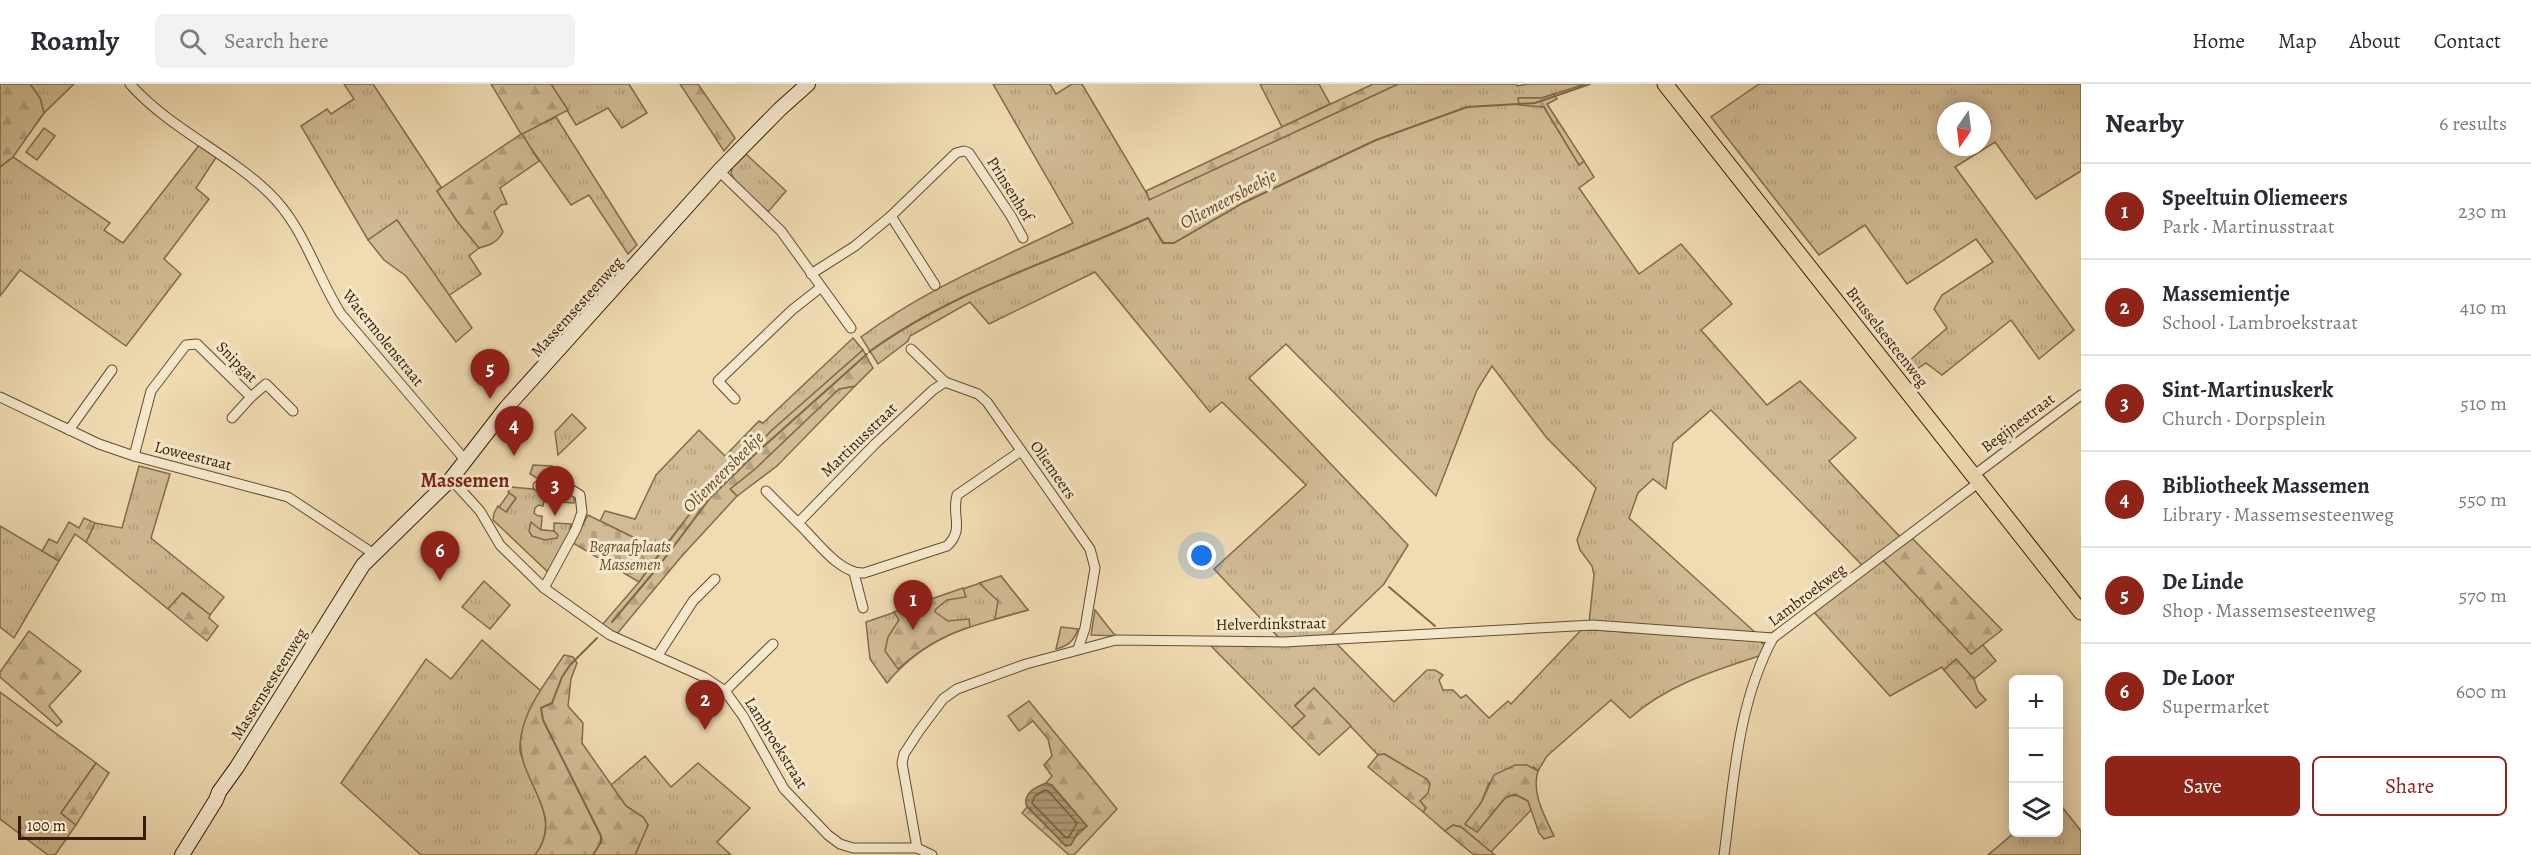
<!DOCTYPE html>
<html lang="en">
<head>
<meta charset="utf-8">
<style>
	:root { --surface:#fff; --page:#f2f2f3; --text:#2b2b33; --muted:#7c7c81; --line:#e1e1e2; --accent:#8f2418 }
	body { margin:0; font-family:Alegreya,serif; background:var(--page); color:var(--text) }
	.controls { position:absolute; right:18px; bottom:18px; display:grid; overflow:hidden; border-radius:9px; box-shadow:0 3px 15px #0003 }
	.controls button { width:54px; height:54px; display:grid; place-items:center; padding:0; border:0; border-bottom:2px solid var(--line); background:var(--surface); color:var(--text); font:30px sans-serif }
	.compass { position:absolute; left:1937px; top:18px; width:54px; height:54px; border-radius:50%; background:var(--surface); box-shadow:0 3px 15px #0003; rotate:194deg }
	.scale { position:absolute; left:18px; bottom:15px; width:128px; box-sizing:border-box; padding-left:6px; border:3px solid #371d00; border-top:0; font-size:16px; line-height:21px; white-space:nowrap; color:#371d00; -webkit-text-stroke:4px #f5e8cd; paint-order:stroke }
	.you { position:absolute; left:1202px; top:472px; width:21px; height:21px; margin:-15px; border:4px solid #fff; border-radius:50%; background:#1a73e8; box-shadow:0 0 0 9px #1a73e833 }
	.badge { display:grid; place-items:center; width:39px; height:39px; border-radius:50%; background:var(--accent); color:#fff; font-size:20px; font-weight:700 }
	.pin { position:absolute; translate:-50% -50px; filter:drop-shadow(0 2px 3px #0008) }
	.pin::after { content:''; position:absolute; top:32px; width:21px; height:18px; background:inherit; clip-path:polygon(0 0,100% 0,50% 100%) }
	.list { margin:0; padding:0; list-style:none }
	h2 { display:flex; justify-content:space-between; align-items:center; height:78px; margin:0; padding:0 24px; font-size:26px }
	h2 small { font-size:20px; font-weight:400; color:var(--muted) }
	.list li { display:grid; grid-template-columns:39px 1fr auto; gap:18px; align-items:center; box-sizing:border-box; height:96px; padding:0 24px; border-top:2px solid var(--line) }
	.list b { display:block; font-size:22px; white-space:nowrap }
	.list p { margin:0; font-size:20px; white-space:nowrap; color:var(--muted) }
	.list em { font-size:20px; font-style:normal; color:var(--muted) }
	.actions { display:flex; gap:12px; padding:18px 24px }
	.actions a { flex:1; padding:14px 0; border:2px solid var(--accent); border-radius:9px; text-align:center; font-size:21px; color:var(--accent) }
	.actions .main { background:var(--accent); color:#fff }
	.icon { flex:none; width:33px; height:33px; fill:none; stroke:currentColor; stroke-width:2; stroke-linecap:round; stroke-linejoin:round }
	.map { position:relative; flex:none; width:2081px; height:771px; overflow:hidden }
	header { display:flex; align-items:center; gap:36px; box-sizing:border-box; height:84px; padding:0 30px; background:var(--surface); border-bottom:2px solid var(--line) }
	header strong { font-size:28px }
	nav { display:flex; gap:33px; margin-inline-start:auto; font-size:21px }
	.search { width:420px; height:54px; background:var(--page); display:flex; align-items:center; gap:15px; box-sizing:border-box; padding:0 21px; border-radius:9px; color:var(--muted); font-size:22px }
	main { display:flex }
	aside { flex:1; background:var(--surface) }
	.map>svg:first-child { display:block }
</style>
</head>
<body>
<header>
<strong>Roamly</strong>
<div class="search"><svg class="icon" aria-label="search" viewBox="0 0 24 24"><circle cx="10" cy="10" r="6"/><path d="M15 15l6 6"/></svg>Search here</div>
<nav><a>Home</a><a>Map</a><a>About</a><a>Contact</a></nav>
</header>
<main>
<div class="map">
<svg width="2081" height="771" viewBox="0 0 2081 771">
	<defs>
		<pattern id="grass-tufts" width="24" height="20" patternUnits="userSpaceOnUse" patternTransform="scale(1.5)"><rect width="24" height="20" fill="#d1bb94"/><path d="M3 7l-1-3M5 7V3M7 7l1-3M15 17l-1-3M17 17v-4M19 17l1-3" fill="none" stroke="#b4a07e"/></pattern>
		<pattern id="forest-firs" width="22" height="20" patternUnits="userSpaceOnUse" patternTransform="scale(1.5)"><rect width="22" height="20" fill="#d1bb94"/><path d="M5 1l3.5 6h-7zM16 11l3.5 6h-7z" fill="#b4a07e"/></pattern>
		<pattern id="cemetery-stones" width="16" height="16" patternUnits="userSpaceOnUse" patternTransform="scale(1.5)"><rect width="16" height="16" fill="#d1bb94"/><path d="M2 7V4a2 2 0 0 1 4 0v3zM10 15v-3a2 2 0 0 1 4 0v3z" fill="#b4a07e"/></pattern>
		<pattern id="water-rules" width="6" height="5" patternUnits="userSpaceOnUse" patternTransform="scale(1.5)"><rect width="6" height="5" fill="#b19a75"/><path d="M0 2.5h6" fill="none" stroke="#917d5e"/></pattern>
	</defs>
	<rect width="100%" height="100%" fill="#f0dbb2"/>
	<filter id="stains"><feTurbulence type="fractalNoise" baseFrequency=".00333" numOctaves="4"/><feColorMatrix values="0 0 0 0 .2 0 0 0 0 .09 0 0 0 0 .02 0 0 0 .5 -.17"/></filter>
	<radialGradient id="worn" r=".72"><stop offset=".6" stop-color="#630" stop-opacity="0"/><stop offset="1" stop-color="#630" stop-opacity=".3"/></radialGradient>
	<!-- grass -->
	<g fill="url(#grass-tufts)" stroke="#846c4a" stroke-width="1.5" fill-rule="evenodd">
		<path d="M30 0H74L44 29 40 14Z"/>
		<path d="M344 0H373L441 103 437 107 457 137 479 164 469 172 481 190 448 212 397 136 368 156 301 42 327 25 331 30 354 15Z"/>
		<path d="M551 0H629L647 29 622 44 608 24 576 41Z"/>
		<path d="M993 0H1050L1056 10 1072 0H1082L1150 115 1398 0H1516L1517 2 1528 0H1585L1542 14H1518L1544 23 1579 81 1584 77 1594 93 1579 104 1639 190 1681 160 1732 220 1701 246 1767 321 1800 297 1856 354 1829 377 1901 454 1862 481 1711 326 1673 359 1666 405 1653 395 1638 409 1629 434 1757 550 1589 539 1594 491 1592 482 1580 466 1577 456 1596 404 1546 353 1492 282 1477 306 1436 412 1286 260 1249 294 1408 461 1384 500 1330 552 1280 555 1214 485 1306 401 1222 318 1210 328 1095 188 989 240 970 218 910 252 908 257 878 280 861 253C926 204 1001 175 1073 139Z"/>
		<path d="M1260 0H1319L1330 20 1282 43Z"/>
		<path d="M1759 0H2081V87L2036 115 1995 58 1955 83 2074 246 2039 275 2011 236 1942 291 1926 279 1908 291 1902 283 1947 244 1934 225 1942 211 1993 178 1976 155 1907 200 1865 141 1819 171 1711 33ZM1946 27H1982V63H1946Z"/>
		<path d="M556 33 637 161 628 170 589 111 571 121 521 50Z"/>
		<path d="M200 60 217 72 196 104 209 115 164 175 181 190 126 262 20 186 0 212V83L13 73 110 139 104 146 123 159Z"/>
		<path d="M746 70 786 107 768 128 736 98 731 90 732 84Z"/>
		<path d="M853 254 863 266 771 347 723 400 689 431 661 467 600 437 605 427 635 435 656 391 699 346 725 372 759 337 763 339Z"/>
		<path d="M855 302 777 382 737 412 730 405 755 385 839 305Z"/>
		<path d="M572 330 586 344 558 371 555 348Z"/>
		<path d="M533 381 552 382 550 397H542L530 390Z"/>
		<path d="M139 382 170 390 151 454 224 513 210 531 183 509 168 525 86 458 95 439 122 444Z"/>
		<path d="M511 403 574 409V419L544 417 543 422 539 421 535 424 534 429 538 432H542L541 446 554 447V439L571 440 569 455 549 489 493 436 494 429 498 422 507 427 516 414 508 408Z"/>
		<path d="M0 442 59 477 14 554 0 543Z"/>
		<path d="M1883 476 1971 570 1983 561 1996 577 1974 595 1956 575 1944 586 1942 583 1890 612 1814 528Z"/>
		<path d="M1001 492 1028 526C970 543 927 550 887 599L870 575 866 538Z"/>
		<path d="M484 497 510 521 490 545 462 523Z"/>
		<path d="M1095 526 1113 549 1117 552 1091 551Z"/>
		<path d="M1061 543 1078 545C1074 557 1068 562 1056 565Z"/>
		<path d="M1582 545 1759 557 1765 561 1759 572C1713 587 1667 601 1630 634L1611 616 1547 672 1538 687 1534 683 1489 699 1481 719 1466 739 1477 748 1505 714C1515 709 1518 712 1528 717L1531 726 1491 768 1461 743 1453 741 1445 747 1423 728 1426 724 1420 717 1427 696 1385 670 1378 671 1314 604 1295 621 1305 632 1292 644 1208 559 1335 558 1394 618 1427 586H1435L1443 591 1439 596 1443 606H1453L1461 614 1466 611 1489 634 1508 617 1511 620Z"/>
		<path d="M482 556 541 607C530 625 519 645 520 667 521 673 525 680 527 685 538 715 558 741 535 771H421L341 699 426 575 451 595Z"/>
		<path d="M0 608 96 679 61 729 76 741 55 771H48L0 735Z"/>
		<path d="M645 672 671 703 698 679 750 724 717 758 731 771H635L648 741 643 733 626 722 611 701Z"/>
		<path d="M2059 719 2081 747V771H1988L2014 749 2058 748Z"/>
	</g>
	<!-- forest -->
	<g fill="url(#forest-firs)" stroke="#846c4a" stroke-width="1.5">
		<path d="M0 0H30L40 14 44 29 13 73 0 83Z"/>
		<path d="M491 0H551L568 26 522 50 539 77 500 104 507 120 501 121 494 128 503 148C497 159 490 161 479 164L457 137 437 107 521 50Z"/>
		<path d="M680 0H698L735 54 724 67Z"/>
		<path d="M1373 0H1398L1149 116 1146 107Z"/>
		<path d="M1554 10 1557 15 1547 20 1584 77 1579 81 1544 23 1519 21 1518 14H1542Z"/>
		<path d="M863 266 873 284 855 302 839 305 755 385 730 405 737 412 681 473 616 551 602 541 639 498 689 431 723 400 771 347Z"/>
		<path d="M84 434 95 439 86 458 75 450 59 477 42 467 49 455 57 459 69 438 79 444Z"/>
		<path d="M531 438 541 446 554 447 558 451 557 454 545 456 532 452 529 447Z"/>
		<path d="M1912 454 2002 546 1971 570 1883 476Z"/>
		<path d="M1001 492 1028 526 995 535 998 517 979 499Z"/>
		<path d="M963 504 966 513 947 516 936 525 935 528 948 537 969 535 970 543C941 552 920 566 898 585L885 567 888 553 899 536 894 528Z"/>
		<path d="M182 509 210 531 209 534 218 542 207 557 168 525Z"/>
		<path d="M29 547 81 587 49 622 62 638 57 642 0 593V588Z"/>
		<path d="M564 571 573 573 577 579 571 595 568 622 583 639 582 659 626 722 643 733 648 741 635 771H535C568 729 515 696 521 653 525 623 548 596 564 571Z"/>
		<path d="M1956 575 1974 595 1978 607 1986 616 1976 624 1944 586Z"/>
		<path d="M1314 604 1351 642 1319 671 1292 644 1305 632 1295 622Z"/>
		<path d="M1029 617 1117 725 1074 771H1069L1022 729 1027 723 1066 762 1087 742 1052 701 1046 699 1052 692 1044 681 1052 672 1048 655 1033 637 1019 647 1008 632Z"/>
		<path d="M1384 670 1427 695 1430 700 1428 709 1420 717 1426 724 1423 728 1368 683 1378 671Z"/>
		<path d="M96 679 109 689 76 741 61 729Z"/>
		<path d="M1515 681H1527L1538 687C1531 709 1545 733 1554 752L1544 755 1539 749 1528 717 1515 710 1505 714 1477 748 1465 740 1481 719 1494 691Z"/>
		<path d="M1453 741 1461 743 1495 771H1474L1445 747Z"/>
	</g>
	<!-- cemetery -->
	<path fill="url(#cemetery-stones)" stroke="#846c4a" stroke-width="1.5" d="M588 431 661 467 639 498 573 459Z"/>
	<!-- garden -->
	<g fill="#d1bb94" stroke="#846c4a" stroke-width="1.5">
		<path d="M44 44 55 52 37 76 26 68Z"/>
		<path d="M397 136 472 244 456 258 406 192 384 176 368 156Z"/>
		<path d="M509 409 516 414 506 428 499 423Z"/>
	</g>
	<!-- water -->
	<path fill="url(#water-rules)" stroke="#806846" stroke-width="1.5" d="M1046 699 1051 701 1087 742 1078 748 1071 761 1066 762 1026 721C1024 708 1036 703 1046 699Z"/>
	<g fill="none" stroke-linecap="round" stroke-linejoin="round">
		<!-- shore -->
		<path stroke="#745c3a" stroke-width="1.5" d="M1045 706 1048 707 1077 739 1069 753H1065L1032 719 1035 712Z"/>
		<!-- stream -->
		<g stroke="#806846" stroke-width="2">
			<path d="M869 268C954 206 1054 177 1148 134L1163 159H1174L1243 119 1376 56 1467 23 1535 19 1590 0"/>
			<path d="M1389 503 1435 542"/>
			<path d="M612 538 658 483 710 414 754 371 867 270"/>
			<path d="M593 771 601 758V752L543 636 541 624 552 619 562 593 570 581 597 554"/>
		</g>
		<!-- minor casing -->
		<g stroke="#654c2c" stroke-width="11">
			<g id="minor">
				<path d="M130 0C169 44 226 68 268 108 304 142 315 189 341 230L466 377"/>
				<path d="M719 87 781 147 851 244"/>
				<path d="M891 132 935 201"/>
				<path d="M811 190 855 162 891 132 956 69 964 67 969 69 1011 132 1023 154"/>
				<path d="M911 265 945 298 978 310 987 318 1090 465 1095 484 1085 544 1078 565"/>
				<path d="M945 298 933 306 875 360 798 439C816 456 839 490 864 489L947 462C965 445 951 432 957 411L1021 367"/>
				<path d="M0 313 99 360 134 372 288 413 374 470"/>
				<path d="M735 315 718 297 792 226 820 204"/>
				<path d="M232 334 251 313 266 300 293 327"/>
				<path d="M69 346 112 286"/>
				<path d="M134 372 151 307 186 261 197 260 251 313"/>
				<path d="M1973 392 2081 311"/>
				<path d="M451 395 480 427 500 461 544 504 610 551 704 593 725 607 743 632 784 705 828 751 840 760 853 764H917L932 771"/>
				<path d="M538 402 567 403 580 411 582 428 576 445 544 504"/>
				<path d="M766 407 798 439"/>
				<path d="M854 489 863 524"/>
				<path d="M658 571 693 517 715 495"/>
				<path d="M725 607 773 560"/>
				<path d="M917 764 902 679 904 670 919 647 943 615 957 605 1026 580 1116 556 1284 558 1593 541 1773 554"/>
				<path d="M1724 771C1734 697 1737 621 1773 554L1978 399"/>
			</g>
		</g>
		<!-- secondary casing -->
		<g stroke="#371d00" stroke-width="16">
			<path id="secondary" d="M182 771 216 716 219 708 237 683 363 481 451 395 506 324 719 87 780 25 808 0"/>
		</g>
		<!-- primary casing -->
		<g stroke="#371d00" stroke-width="17">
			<path id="primary" d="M1665 0 2081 528"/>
		</g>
		<!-- minor -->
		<use href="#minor" stroke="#f5e8cd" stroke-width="9"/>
		<!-- secondary -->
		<use href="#secondary" stroke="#f5e8cd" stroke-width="14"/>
		<!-- primary -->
		<use href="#primary" stroke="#f0dbb2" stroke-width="15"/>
	</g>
	<g text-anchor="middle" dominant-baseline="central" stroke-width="6" stroke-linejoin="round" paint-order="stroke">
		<!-- street labels -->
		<g font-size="16" fill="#371d00" stroke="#f5e8cd">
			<text transform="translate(1010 105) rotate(58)">Prinsenhof</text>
			<text transform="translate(577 223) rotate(-48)">Massemsesteenweg</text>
			<text transform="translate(1887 253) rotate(52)">Brusselsesteenweg</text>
			<text transform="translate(383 254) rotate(51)">Watermolenstraat</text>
			<text transform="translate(237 278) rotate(45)">Snipgat</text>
			<text transform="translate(2018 339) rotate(-37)">Begijnestraat</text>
			<text transform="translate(859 356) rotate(-44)">Martinusstraat</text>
			<text transform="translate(193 372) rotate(14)">Loweestraat</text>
			<text transform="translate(1053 386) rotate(55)">Oliemeers</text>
			<text transform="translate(1807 511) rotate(-37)">Lambroekweg</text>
			<text transform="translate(1271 540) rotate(-1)">Helverdinkstraat</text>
			<text transform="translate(269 600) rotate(-58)">Massemsesteenweg</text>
			<text transform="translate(776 659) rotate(58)">Lambroekstraat</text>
		</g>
		<!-- park labels -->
		<g font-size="16" font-style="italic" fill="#654c2c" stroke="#f5e8cd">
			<text x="630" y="463">Begraafplaats<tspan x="630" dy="18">Massemen</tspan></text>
		</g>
		<!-- water labels -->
		<g font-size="18" font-style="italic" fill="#624929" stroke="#f5e8cd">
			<text transform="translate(1228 115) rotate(-28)">Oliemeersbeekje</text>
			<text transform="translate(723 388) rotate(-45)">Oliemeersbeekje</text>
		</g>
		<!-- quarter labels -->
		<g font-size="20" font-weight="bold" fill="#7a1f14" stroke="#f5e8cd">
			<text x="465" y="396">Massemen</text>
		</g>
	</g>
	<rect width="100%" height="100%" filter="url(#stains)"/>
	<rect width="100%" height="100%" fill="url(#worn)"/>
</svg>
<div class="controls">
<button>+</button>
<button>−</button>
<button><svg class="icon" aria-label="layers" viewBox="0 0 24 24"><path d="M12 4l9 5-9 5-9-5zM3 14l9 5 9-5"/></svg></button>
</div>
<svg class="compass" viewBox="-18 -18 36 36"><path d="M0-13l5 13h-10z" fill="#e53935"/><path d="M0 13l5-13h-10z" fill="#7c7c81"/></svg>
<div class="scale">100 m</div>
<div class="you"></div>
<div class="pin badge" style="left:913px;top:546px">1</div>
<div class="pin badge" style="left:705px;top:646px">2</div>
<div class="pin badge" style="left:555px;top:432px">3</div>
<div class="pin badge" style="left:514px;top:372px">4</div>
<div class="pin badge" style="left:490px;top:315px">5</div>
<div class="pin badge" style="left:440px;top:497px">6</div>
</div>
<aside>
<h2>Nearby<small>6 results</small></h2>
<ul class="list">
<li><span class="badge">1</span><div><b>Speeltuin Oliemeers</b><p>Park · Martinusstraat</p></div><em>230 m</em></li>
<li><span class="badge">2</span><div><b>Massemientje</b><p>School · Lambroekstraat</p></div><em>410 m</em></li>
<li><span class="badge">3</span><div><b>Sint-Martinuskerk</b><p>Church · Dorpsplein</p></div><em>510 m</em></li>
<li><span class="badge">4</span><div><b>Bibliotheek Massemen</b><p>Library · Massemsesteenweg</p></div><em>550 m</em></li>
<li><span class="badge">5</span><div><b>De Linde</b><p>Shop · Massemsesteenweg</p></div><em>570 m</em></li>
<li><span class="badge">6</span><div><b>De Loor</b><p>Supermarket</p></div><em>600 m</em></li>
</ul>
<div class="actions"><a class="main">Save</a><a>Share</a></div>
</aside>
</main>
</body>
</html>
